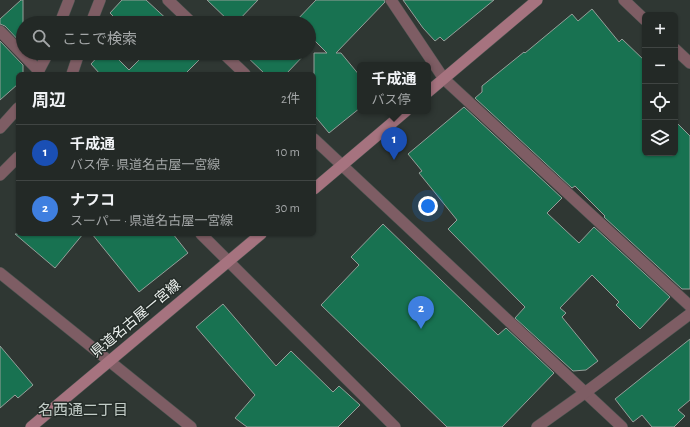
<!DOCTYPE html>
<html lang="ja">
<head>
<meta charset="utf-8">
<style>
	:root { --surface:#232926; --page:#2b312e; --text:#f1f3f6; --muted:#a3a6a7; --line:#404543; --accent:#f29aaf }
	body { margin:0; font-family:"Alegreya Sans","Noto Sans JP",sans-serif; background:var(--page); color:var(--text) }
	.controls { position:absolute; right:12px; top:12px; display:grid; overflow:hidden; border-radius:6px; box-shadow:0 1px 3px #0004 }
	.controls button { width:36px; height:36px; display:grid; place-items:center; padding:0; border:0; border-bottom:1px solid var(--line); background:var(--surface); color:var(--text); font:20px sans-serif }
	.you { position:absolute; left:428px; top:206px; width:14px; height:14px; margin:-10px; border:3px solid #fff; border-radius:50%; background:#1a73e8; box-shadow:0 0 0 6px #1a73e833 }
	.badge { display:grid; place-items:center; width:26px; height:26px; border-radius:50%; background:var(--accent); color:#fff; font-size:13px; font-weight:700 }
	.pin { position:absolute; translate:-50% -33px; filter:drop-shadow(0 1px 2px #0008) }
	.pin::after { content:''; position:absolute; top:21px; width:14px; height:12px; background:inherit; clip-path:polygon(0 0,100% 0,50% 100%) }
	.popup { position:absolute; left:357px; top:62px; width:74px; height:52px; box-sizing:border-box; display:grid; place-content:center; border-radius:6px; background:var(--surface); filter:drop-shadow(0 1px 3px #0005); font-size:13px; white-space:nowrap; color:var(--muted) }
	.popup b { font-size:15px; color:var(--text) }
	.popup::after { content:''; position:absolute; left:50%; top:100%; margin-left:-8px; border:8px solid transparent; border-top-color:var(--surface) }
	.list { margin:0; padding:0; list-style:none }
	h2 { display:flex; justify-content:space-between; align-items:center; height:52px; margin:0; padding:0 16px; font-size:17px }
	h2 small { font-size:13px; font-weight:400; color:var(--muted) }
	.list li { display:grid; grid-template-columns:26px 1fr auto; gap:12px; align-items:center; box-sizing:border-box; height:56px; padding:0 16px; border-top:1px solid var(--line) }
	.list b { display:block; font-size:15px; white-space:nowrap }
	.list p { margin:0; font-size:13px; white-space:nowrap; color:var(--muted) }
	.list em { font-size:13px; font-style:normal; color:var(--muted) }
	.icon { flex:none; width:22px; height:22px; fill:none; stroke:currentColor; stroke-width:2; stroke-linecap:round; stroke-linejoin:round }
	.map { position:relative; flex:none; width:690px; height:427px; overflow:hidden }
	.search { position:absolute; background:var(--surface); box-shadow:0 1px 3px #0004; left:16px; top:16px; width:300px; height:44px; display:flex; align-items:center; gap:10px; box-sizing:border-box; padding:0 14px; border-radius:22px; color:var(--muted); font-size:15px }
	.panel { position:absolute; background:var(--surface); box-shadow:0 1px 3px #0004; left:16px; top:72px; width:300px; height:164px; border-radius:6px }
	.map>svg:first-child { display:block }
</style>
</head>
<body>
<div class="map">
<svg width="690" height="427" viewBox="0 0 690 427">
	<rect width="100%" height="100%" fill="#2f3733"/>
	<!-- building -->
	<g fill="#187251" stroke="#959f9a">
		<path d="M21 0H23V45L5 26 0 24V19Z"/>
		<path d="M122 0H146L171 23H120L110 13Z"/>
		<path d="M207 0H258L236 23H231Z"/>
		<path d="M316 0H384L385 2 336 53H341L360 76V108L329 133 314 115V53H327L309 35V23H297L295 22Z"/>
		<path d="M403 0H494L444 41 440 37 435 41 423 28Z"/>
		<path d="M592 9 619 42 622 39 645 61V153H675V121L690 136V289H682L604 217 605 216 575 186 572 188 475 98 482 92V86L524 52 525 53 572 14 578 21Z"/>
		<path d="M0 41 23 65V74H18V84L0 100Z"/>
		<path d="M101 53H112L129 70 146 53H194L200 59 185 74H100L91 64Z"/>
		<path d="M243 53H306L286 74H265Z"/>
		<path d="M464 107 562 198 547 213 579 243 594 227 670 297 640 329 616 305 619 302 592 275 560 308 566 313 562 317 598 361 586 370 573 371 515 318 525 307 448 229 457 220 419 173 422 171 408 154Z"/>
		<path d="M383 224 498 335 506 328 554 373 502 427H447L321 305 359 265 351 257Z"/>
		<path d="M15 234H83L55 268Z"/>
		<path d="M92 234H173L188 253 139 292Z"/>
		<path d="M223 304 276 366 291 351 333 392 339 386 360 405 338 427H247L235 418 255 395 196 327Z"/>
		<path d="M690 339V400L678 410 685 416 674 427H652L642 415 633 422 615 399Z"/>
		<path d="M0 346 33 385 18 398 15 395 0 408Z"/>
	</g>
	<g fill="none" stroke-linecap="round" stroke-linejoin="round">
		<!-- service casing -->
		<g stroke="#4d5551" stroke-width="12">
			<path id="service" d="M0 31 39 71"/>
		</g>
		<!-- minor casing -->
		<g stroke="#4d5551" stroke-width="12">
			<g id="minor">
				<path d="M168 0 192 23"/>
				<path d="M391 0 444 79 690 306"/>
				<path d="M60 23 69 0"/>
				<path d="M91 23 100 0"/>
				<path d="M223 53 245 74"/>
				<path d="M37 74 48 53"/>
				<path d="M72 74 79 53"/>
				<path d="M0 128 18 108"/>
				<path d="M314 139 622 427"/>
				<path d="M0 175 18 157"/>
				<path d="M201 234 395 427"/>
			</g>
		</g>
		<!-- tertiary casing -->
		<g stroke="#4d5551" stroke-width="12">
			<g id="tertiary">
				<path d="M624 0 645 20"/>
				<path d="M675 49 690 63"/>
				<path d="M0 273 191 427"/>
				<path d="M537 427 586 392 690 314"/>
			</g>
		</g>
		<!-- secondary casing -->
		<g stroke="#4d5551" stroke-width="12">
			<g id="secondary">
				<path d="M428 92 537 0"/>
				<path d="M314 189 406 111"/>
				<path d="M31 427 261 234"/>
			</g>
		</g>
		<!-- service -->
		<use href="#service" stroke="#7e5d64" stroke-width="11"/>
		<!-- minor -->
		<use href="#minor" stroke="#7e5d64" stroke-width="11"/>
		<!-- tertiary -->
		<use href="#tertiary" stroke="#7e5d64" stroke-width="11"/>
		<!-- secondary -->
		<use href="#secondary" stroke="#a6737f" stroke-width="11"/>
	</g>
	<g text-anchor="middle" dominant-baseline="central" stroke-width="3" stroke-linejoin="round" paint-order="stroke">
		<!-- street labels -->
		<g font-size="14" fill="#ebf0ed" stroke="#252d29">
			<text transform="translate(136 319) rotate(-40)">県道名古屋一宮線</text>
		</g>
		<!-- neighbourhood labels -->
		<g font-size="15" fill="#c3cdc8" stroke="#252d29">
			<text x="83" y="410">名西通二丁目</text>
		</g>
	</g>
</svg>
<div class="controls">
<button>+</button>
<button>−</button>
<button><svg class="icon" aria-label="locate" viewBox="0 0 24 24"><circle cx="12" cy="12" r="6"/><path d="M12 2v4M12 18v4M2 12h4M18 12h4"/></svg></button>
<button><svg class="icon" aria-label="layers" viewBox="0 0 24 24"><path d="M12 4l9 5-9 5-9-5zM3 14l9 5 9-5"/></svg></button>
</div>
<div class="you"></div>
<div class="pin badge" style="left:394px;top:160px;background:#1a4fb4">1</div>
<div class="popup"><b>千成通</b>バス停</div>
<div class="pin badge" style="left:421px;top:329px;background:#3f7fe0">2</div>
<div class="search"><svg class="icon" aria-label="search" viewBox="0 0 24 24"><circle cx="10" cy="10" r="6"/><path d="M15 15l6 6"/></svg>ここで検索</div>
<section class="panel">
<h2>周辺<small>2件</small></h2>
<ul class="list">
<li><span class="badge" style="background:#1a4fb4">1</span><div><b>千成通</b><p>バス停 · 県道名古屋一宮線</p></div><em>10 m</em></li>
<li><span class="badge" style="background:#3f7fe0">2</span><div><b>ナフコ</b><p>スーパー · 県道名古屋一宮線</p></div><em>30 m</em></li>
</ul>
</section>
</div>
</body>
</html>
